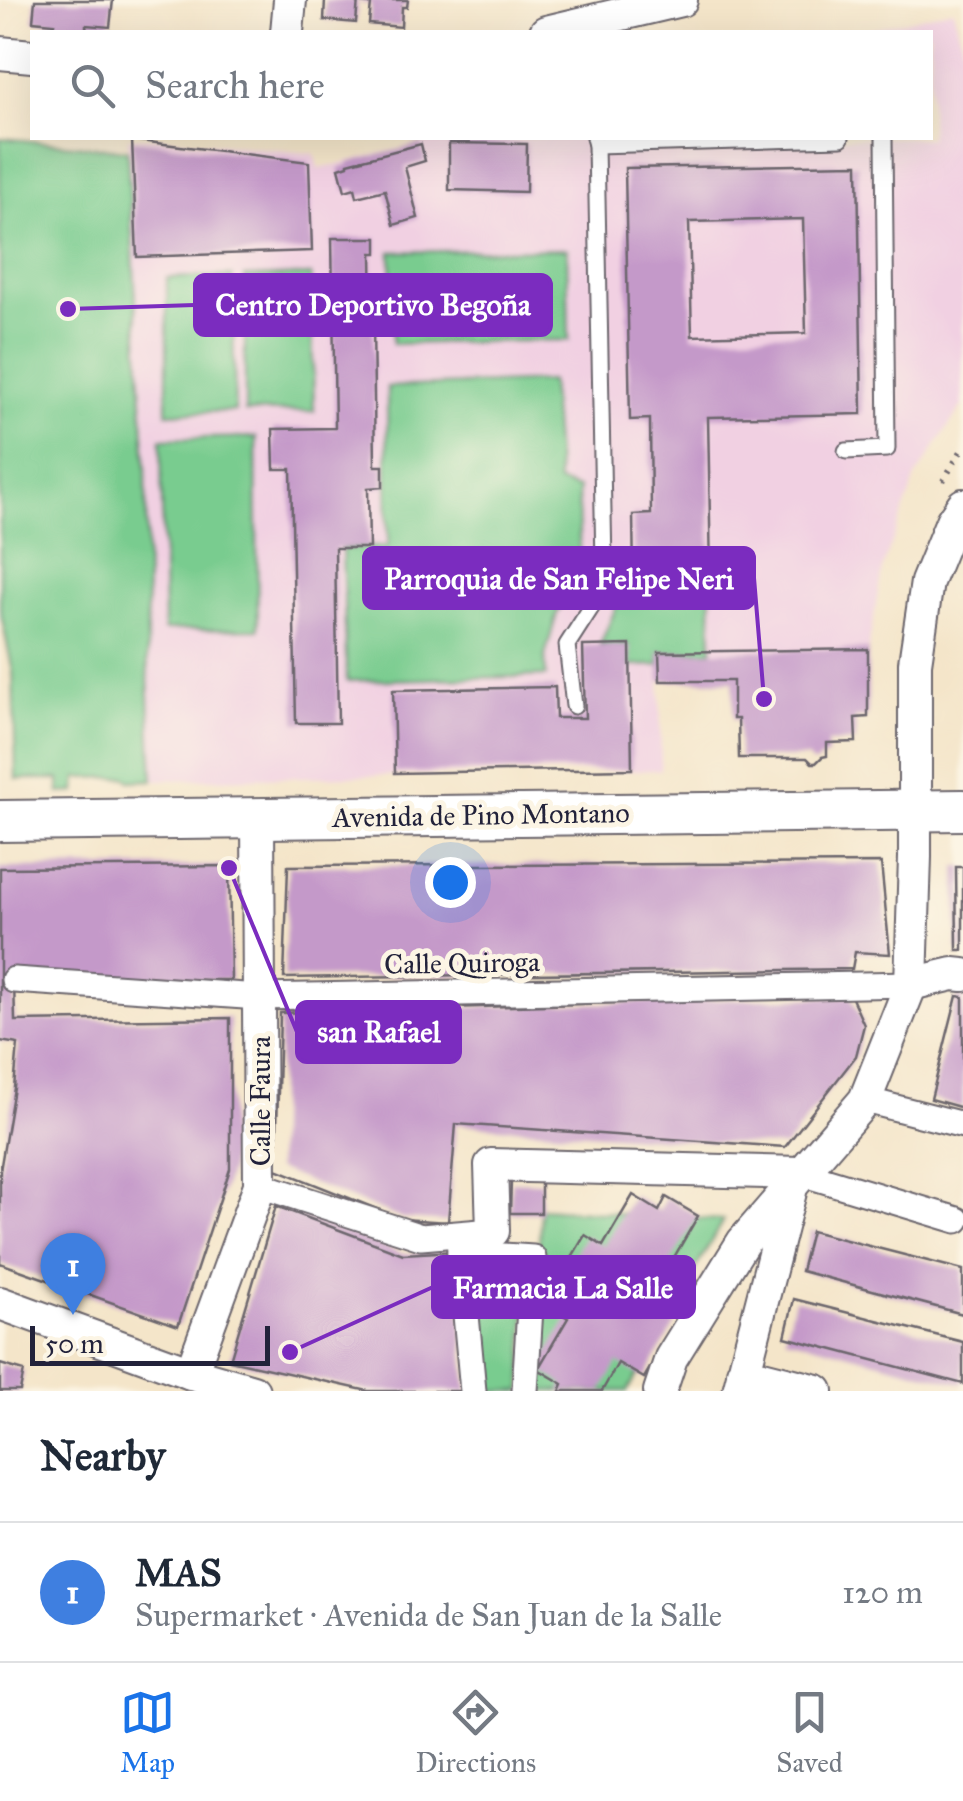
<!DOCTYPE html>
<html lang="en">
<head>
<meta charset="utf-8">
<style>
	:root { --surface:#fff; --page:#f6f6f7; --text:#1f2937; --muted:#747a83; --line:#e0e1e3; --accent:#1a73e8 }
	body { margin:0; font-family:"IM FELL Great Primer",serif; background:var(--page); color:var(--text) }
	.scale { position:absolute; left:30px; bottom:25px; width:240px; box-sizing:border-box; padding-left:10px; border:5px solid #22223b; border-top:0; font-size:28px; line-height:35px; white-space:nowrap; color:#22223b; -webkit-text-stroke:8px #fcf5e5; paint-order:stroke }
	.you { position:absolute; left:450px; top:882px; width:35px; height:35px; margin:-25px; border:8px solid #fff; border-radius:50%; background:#1a73e8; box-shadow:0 0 0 15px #1a73e833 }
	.badge { display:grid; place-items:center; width:65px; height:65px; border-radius:50%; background:var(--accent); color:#fff; font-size:32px; font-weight:700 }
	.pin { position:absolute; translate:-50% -82px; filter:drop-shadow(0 2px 5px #0008) }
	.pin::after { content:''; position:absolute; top:52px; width:35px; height:30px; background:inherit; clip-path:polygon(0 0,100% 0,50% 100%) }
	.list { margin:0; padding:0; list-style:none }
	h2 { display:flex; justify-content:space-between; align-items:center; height:130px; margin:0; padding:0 40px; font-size:42px }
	h2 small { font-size:32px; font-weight:400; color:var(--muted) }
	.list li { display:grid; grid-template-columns:65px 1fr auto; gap:30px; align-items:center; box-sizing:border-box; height:140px; padding:0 40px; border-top:2px solid var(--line) }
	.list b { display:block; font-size:38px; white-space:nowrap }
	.list p { margin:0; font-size:32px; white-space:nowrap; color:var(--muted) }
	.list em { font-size:32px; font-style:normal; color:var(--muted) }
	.icon { flex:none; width:55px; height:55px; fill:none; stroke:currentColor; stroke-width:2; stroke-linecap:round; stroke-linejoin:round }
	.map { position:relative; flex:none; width:963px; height:1391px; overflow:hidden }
	.search { position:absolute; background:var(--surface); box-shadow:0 10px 40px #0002; left:30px; right:30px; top:30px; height:110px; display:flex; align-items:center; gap:25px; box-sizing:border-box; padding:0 35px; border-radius:0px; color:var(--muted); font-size:38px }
	.sheet { height:270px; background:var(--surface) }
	nav { display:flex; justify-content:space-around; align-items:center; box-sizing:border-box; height:140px; border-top:2px solid var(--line); background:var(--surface); font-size:28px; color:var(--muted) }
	nav a { display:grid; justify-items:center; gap:5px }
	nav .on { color:var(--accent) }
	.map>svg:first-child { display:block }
</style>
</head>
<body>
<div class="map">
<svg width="963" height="1391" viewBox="0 0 963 1391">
	<rect width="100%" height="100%" fill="#fcf5e5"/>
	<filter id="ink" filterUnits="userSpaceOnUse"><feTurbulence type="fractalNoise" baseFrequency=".01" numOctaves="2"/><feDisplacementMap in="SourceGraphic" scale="20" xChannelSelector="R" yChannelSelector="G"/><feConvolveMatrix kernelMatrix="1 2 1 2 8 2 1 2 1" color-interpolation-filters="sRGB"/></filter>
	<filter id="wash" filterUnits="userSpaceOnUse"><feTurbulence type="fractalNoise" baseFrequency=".0048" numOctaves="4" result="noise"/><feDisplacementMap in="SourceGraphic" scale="40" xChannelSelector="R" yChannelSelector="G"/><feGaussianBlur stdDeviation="2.25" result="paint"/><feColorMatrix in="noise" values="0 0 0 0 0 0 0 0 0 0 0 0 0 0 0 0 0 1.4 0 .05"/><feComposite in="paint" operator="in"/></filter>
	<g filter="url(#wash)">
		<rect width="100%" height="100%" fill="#f4e5c9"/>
		<!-- built -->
		<path fill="#f1d0e2" d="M953 9 963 47V404L916 477 882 569 868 649 660 652 661 770 153 780 128 138H163L315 154 318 169 444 138H930V32H860Z"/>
		<!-- green -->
		<g fill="#79cc8f" stroke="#4e7765" stroke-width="2.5">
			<path d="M0 138 127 150 146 469 147 654 153 780 130 781 126 777 77 778 76 792 59 793V779H16L13 672 0 609Z"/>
			<path d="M567 249 569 340 393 344 391 252Z"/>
			<path d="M311 275 314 411 245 412V277Z"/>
			<path d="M232 276 235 411 167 413V278Z"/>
			<path d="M550 381 558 483 578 489 580 580 557 613 545 656 546 676 347 681 342 549 388 546 387 387Z"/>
			<path d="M256 437 258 629 164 630 161 439Z"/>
			<path d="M711 588 712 651 660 652 659 665 630 666 629 645H600L623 591Z"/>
			<path d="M541 1208 723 1220 628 1391H530Z"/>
			<path d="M464 1259 528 1264 522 1391H478Z"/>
		</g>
		<g id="blocks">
			<!-- building -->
			<g fill="#c499c9" fill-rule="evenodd">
				<path d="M35 0H113L110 27 86 25V31L53 27 54 23 33 21Z"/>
				<path d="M325 0H358L356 23 324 20Z"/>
				<path d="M361 0H408L407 7H402L401 27 369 24 371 4 360 3Z"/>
				<path d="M132 140 309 162 312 251 137 257Z"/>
				<path d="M449 143 527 144 526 192 449 190Z"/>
				<path d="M421 144 425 161 405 167 418 218 394 225 385 190 357 197 355 188 345 191 339 168 348 165V163Z"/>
				<path d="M858 164 862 414 708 417 711 575 634 576 633 515 651 514 650 419 630 420 625 168ZM803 219 806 333 692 336 689 222Z"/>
				<path d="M332 238H377V253H372L375 466H383V487L368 488 369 548H335L338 723H296L291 469H274L273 429 335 428Z"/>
				<path d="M630 645 632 769 395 773 393 690 555 687 556 718H585L583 646Z"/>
				<path d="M868 649V717L855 718 856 742 827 743V756L822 757 816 763H812L807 758H739L738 719H733V681H660L659 652Z"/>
				<path d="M881 863 890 954 855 952 852 969 284 978 288 866Z"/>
				<path d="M225 866 229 868 231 980H14L15 1021 230 1018V1169L178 1326 0 1263V1171L14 1088 18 1044 0 1041V868Z"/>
				<path d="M956 867H963V950H957Z"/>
				<path d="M851 996 864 1025 856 1056 785 1147 456 1124 448 1222 402 1219 276 1169 280 1013Z"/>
				<path d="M957 996 963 997V1108L931 1099Z"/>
				<path d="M511 1181 541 1182V1213H510Z"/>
				<path d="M633 1195 659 1211 666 1197 698 1216 666 1271 696 1289 644 1378 618 1363 602 1391H560L563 1384 538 1369 568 1318 544 1304 585 1235 603 1246Z"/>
				<path d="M276 1206 403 1254 456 1251 467 1391H368L230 1360Z"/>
				<path d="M811 1231 963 1270V1314L801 1271Z"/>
				<path d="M794 1299 963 1342V1384L785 1337Z"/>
				<path d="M0 1364 24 1371 20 1391H0Z"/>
			</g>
		</g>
	</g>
	<g filter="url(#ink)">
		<use href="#blocks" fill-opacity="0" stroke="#6c666d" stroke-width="2.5"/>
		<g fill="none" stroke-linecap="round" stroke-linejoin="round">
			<!-- service casing -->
			<g stroke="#6c666d" stroke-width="19">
				<g id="service">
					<path d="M596 145 841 138"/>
					<path d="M846 451 887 449 884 138"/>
					<path d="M574 706 567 645 596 600 604 565 596 145 594 138"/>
				</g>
			</g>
			<!-- pedestrian casing -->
			<g stroke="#6c666d" stroke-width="29">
				<g id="pedestrian">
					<path d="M14 980 259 997 911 984"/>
					<path d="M865 1100 963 1125"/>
					<path d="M801 1173 957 1220"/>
					<path d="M260 1185 421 1237 493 1231"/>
					<path d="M459 1239 473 1391"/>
					<path d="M460 1253 533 1258 525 1391"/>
				</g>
			</g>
			<!-- minor casing -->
			<g stroke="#6c666d" stroke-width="36">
				<g id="minor">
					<path d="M287 32 290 0"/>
					<path d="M546 32 681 0"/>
					<path d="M0 53 32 56"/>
					<path d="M911 984 953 974 963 975"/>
					<path d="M493 1231 491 1165 801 1173"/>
					<path d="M0 1303 191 1373 253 1391"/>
					<path d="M743 1372 817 1391"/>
					<path d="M191 1373 260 1185 258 817"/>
					<path d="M660 1391 671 1358 743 1242 865 1100 911 984 915 857V663L927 582 952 521 963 505"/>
					<path d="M739 1391 790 1192"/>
				</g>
			</g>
			<!-- tertiary casing -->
			<g stroke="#6c666d" stroke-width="44">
				<path id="tertiary" d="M0 821 963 810"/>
			</g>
			<!-- path -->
			<path stroke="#6c666d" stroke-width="6" stroke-dasharray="2.5 8" stroke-linecap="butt" d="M943 481 963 448"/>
			<!-- service -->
			<use href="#service" stroke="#fff" stroke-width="15"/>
			<!-- pedestrian -->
			<use href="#pedestrian" stroke="#fff" stroke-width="25"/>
			<!-- minor -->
			<use href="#minor" stroke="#fff" stroke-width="32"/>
			<!-- tertiary -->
			<use href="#tertiary" stroke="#fff" stroke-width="40"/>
		</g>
	</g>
	<g text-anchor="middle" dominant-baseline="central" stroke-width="10" stroke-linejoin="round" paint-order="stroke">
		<!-- street labels -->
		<g font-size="28" fill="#22223b" stroke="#fcf5e5">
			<text transform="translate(481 815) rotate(-1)">Avenida de Pino Montano</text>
			<text transform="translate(462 963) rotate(-1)">Calle Quiroga</text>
			<text transform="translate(260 1101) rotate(-90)">Calle Faura</text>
		</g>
	</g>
	<!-- callouts -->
	<path fill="none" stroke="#7b2cbf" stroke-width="4" d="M68 309L195 305M764 699L754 578M229 868L297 1032M290 1352L433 1287"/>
	<g fill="#7b2cbf" stroke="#fcf5e5" stroke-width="4">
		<circle cx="68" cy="309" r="10"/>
		<circle cx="764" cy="699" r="10"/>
		<circle cx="229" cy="868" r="10"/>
		<circle cx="290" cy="1352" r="10"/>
	</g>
	<g fill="#7b2cbf" stroke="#7b2cbf" stroke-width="4">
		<rect x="195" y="275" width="356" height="60" rx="10"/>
		<rect x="364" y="548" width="390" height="60" rx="10"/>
		<rect x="297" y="1002" width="163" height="60" rx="10"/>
		<rect x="433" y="1257" width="261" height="60" rx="10"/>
	</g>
	<g font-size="30" text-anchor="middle" font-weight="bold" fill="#fff">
		<text x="373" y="315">Centro Deportivo Begoña</text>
		<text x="559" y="589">Parroquia de San Felipe Neri</text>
		<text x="379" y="1042">san Rafael</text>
		<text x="563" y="1298">Farmacia La Salle</text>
	</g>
</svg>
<div class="scale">50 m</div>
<div class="you"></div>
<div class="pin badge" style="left:73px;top:1315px;background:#3f7fe0">1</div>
<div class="search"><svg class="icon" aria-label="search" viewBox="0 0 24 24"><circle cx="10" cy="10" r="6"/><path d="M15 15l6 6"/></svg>Search here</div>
</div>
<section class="sheet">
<h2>Nearby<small></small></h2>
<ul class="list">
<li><span class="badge" style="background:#3f7fe0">1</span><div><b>MAS</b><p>Supermarket · Avenida de San Juan de la Salle</p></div><em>120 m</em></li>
</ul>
</section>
<nav>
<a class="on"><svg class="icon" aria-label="map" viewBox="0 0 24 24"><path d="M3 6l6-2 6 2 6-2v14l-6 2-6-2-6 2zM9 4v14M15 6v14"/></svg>Map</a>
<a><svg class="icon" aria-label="directions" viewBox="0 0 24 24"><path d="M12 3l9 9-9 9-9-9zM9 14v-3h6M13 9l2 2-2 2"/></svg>Directions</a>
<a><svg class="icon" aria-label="saved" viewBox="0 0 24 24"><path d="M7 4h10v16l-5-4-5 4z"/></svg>Saved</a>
</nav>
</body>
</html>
